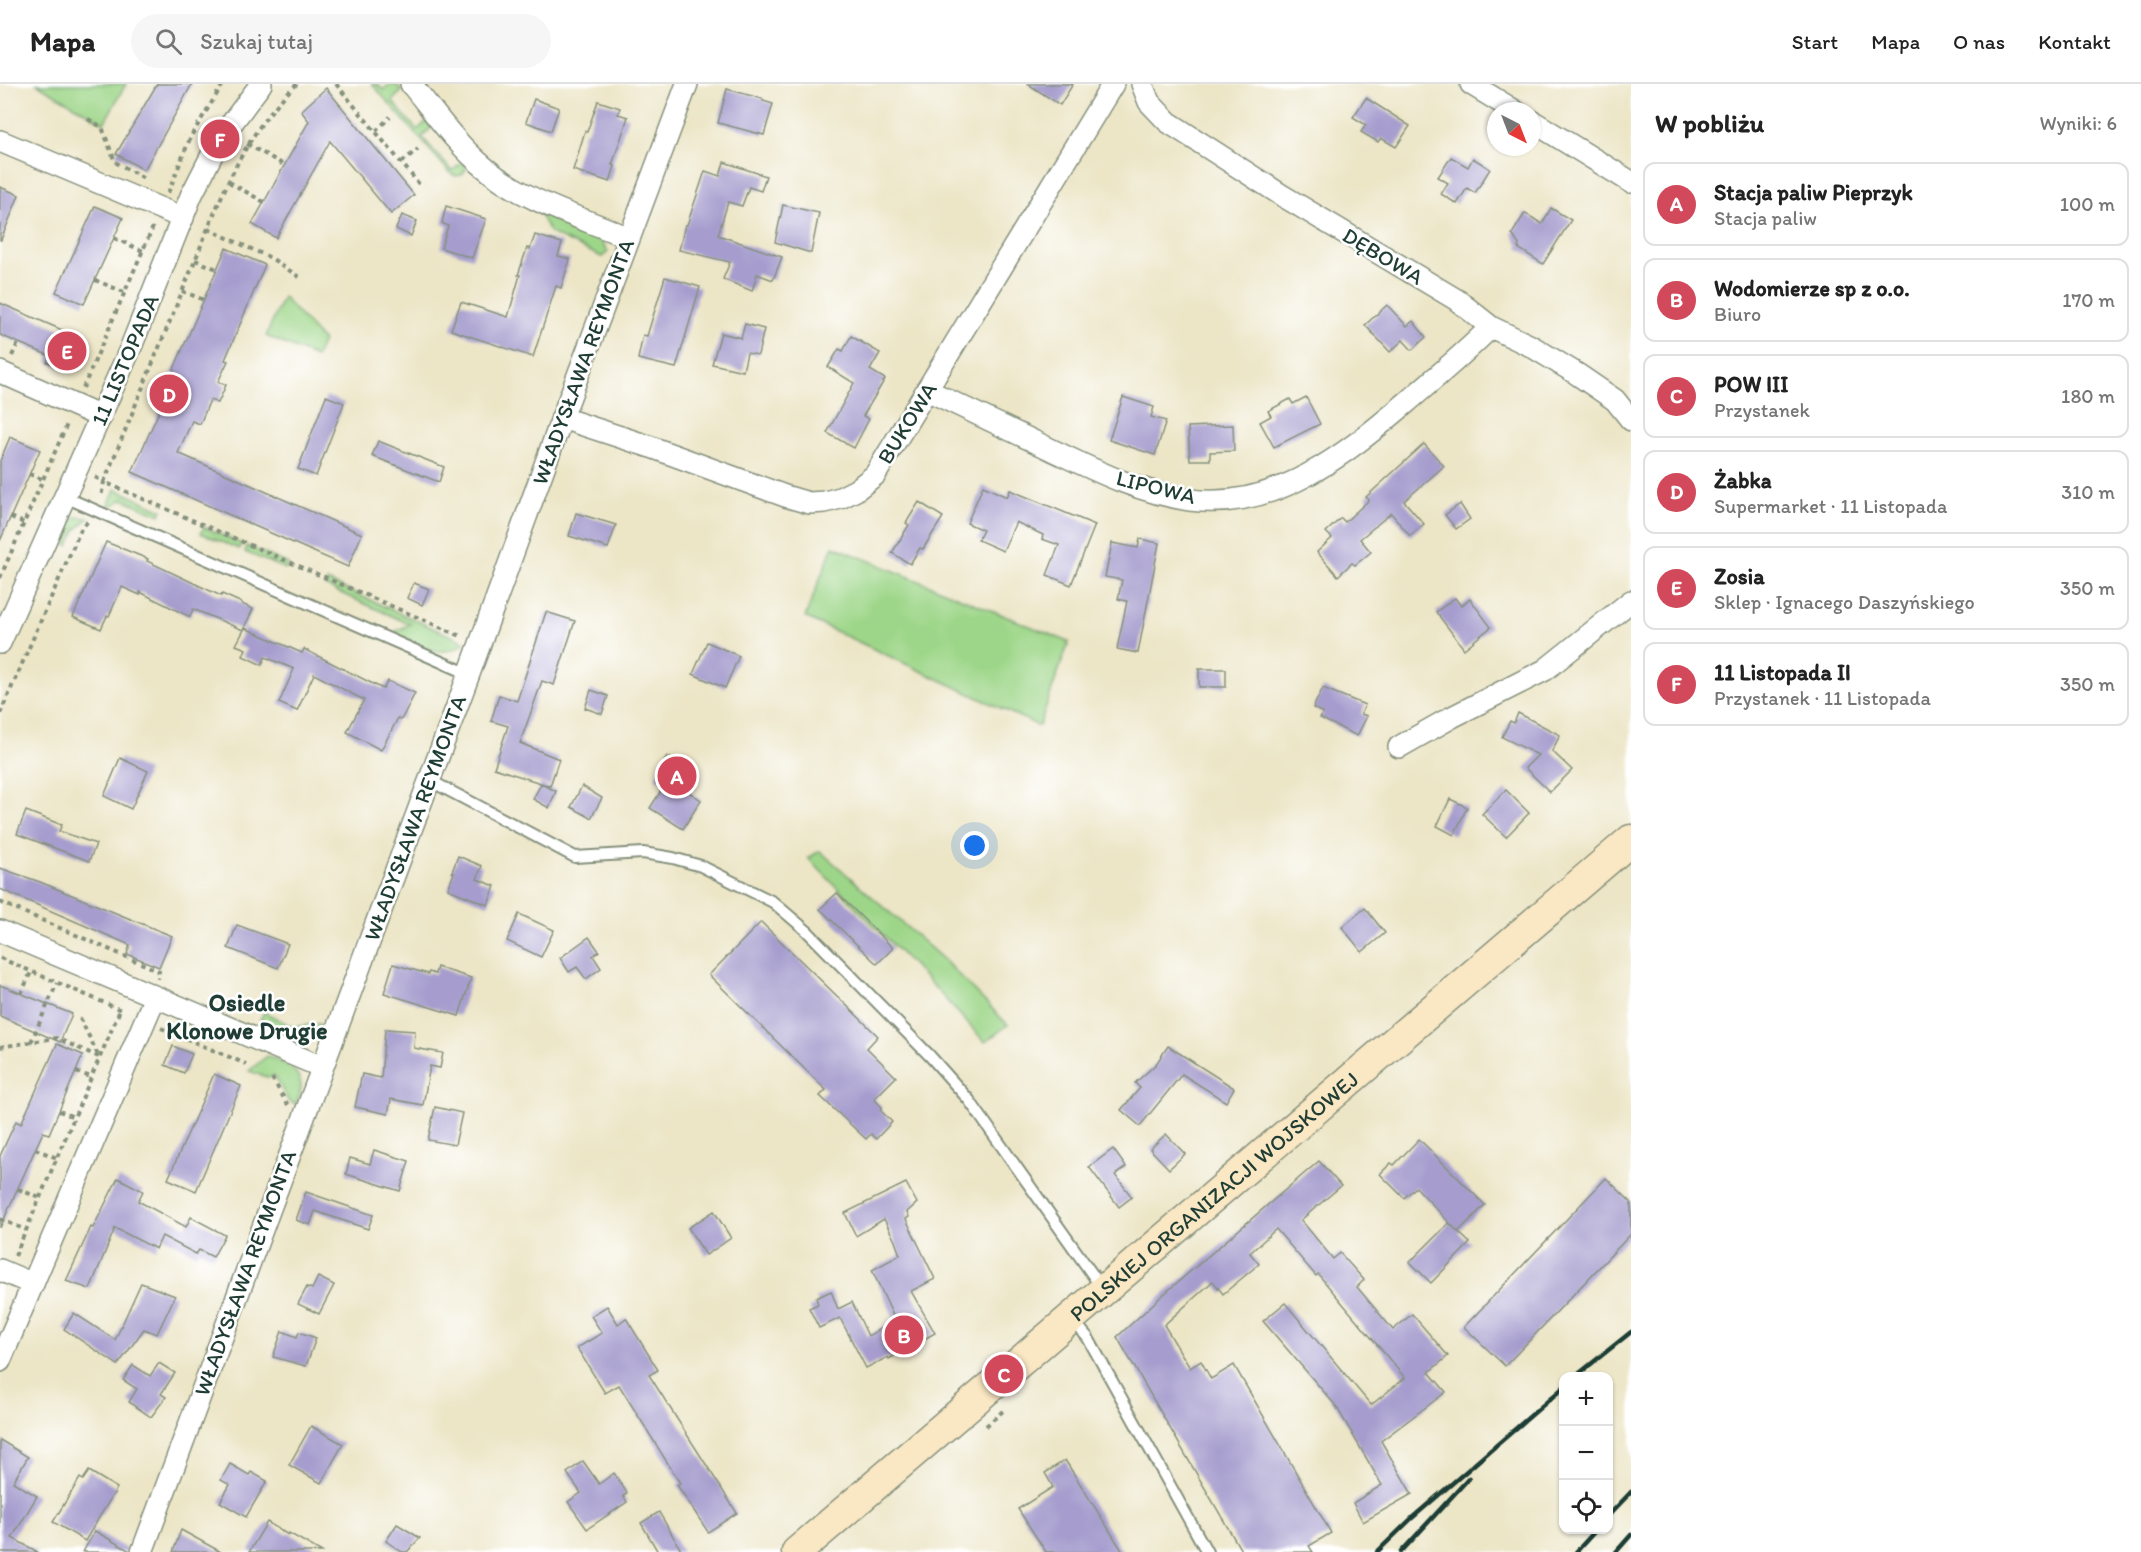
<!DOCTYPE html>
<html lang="pl">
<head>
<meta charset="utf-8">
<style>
	:root { --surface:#fff; --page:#f6f6f6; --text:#222; --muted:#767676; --line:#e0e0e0; --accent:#d1495b }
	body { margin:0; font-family:Itim,sans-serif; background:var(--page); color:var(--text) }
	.controls { position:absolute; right:18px; bottom:18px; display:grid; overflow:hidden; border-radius:12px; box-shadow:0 2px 4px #0004 }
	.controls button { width:54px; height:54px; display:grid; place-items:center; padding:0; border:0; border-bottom:2px solid var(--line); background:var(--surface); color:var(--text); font:30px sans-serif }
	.compass { position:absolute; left:1487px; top:18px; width:54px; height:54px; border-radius:50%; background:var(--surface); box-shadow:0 2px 4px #0004; rotate:138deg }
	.you { position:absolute; left:975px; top:762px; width:21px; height:21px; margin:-15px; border:4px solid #fff; border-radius:50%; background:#1a73e8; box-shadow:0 0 0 9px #1a73e833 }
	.badge { display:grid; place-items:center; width:39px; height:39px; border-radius:50%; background:var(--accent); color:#fff; font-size:20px; font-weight:700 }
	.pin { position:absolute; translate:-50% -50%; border:3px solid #fff; box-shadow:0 2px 6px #0006 }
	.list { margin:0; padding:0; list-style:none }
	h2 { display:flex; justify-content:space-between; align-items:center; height:78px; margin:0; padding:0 24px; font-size:26px }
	h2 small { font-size:20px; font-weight:400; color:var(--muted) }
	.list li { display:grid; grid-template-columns:39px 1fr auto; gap:18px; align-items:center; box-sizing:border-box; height:84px; margin:0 12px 12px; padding:0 12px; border:2px solid var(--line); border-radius:12px }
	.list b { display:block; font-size:22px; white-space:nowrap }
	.list p { margin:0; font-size:20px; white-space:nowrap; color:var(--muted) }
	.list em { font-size:20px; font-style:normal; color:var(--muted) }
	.icon { flex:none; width:33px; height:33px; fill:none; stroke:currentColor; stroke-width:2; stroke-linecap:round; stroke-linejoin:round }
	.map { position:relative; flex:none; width:1631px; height:1468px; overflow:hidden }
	header { display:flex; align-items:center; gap:36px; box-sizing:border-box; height:84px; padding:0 30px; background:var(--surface); border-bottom:2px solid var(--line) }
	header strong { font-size:28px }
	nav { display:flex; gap:33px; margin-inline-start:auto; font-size:21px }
	.search { width:420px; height:54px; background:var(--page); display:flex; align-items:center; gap:15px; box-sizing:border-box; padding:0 21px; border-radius:33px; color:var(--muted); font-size:22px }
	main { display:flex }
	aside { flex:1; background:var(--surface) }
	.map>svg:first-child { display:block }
</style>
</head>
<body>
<header>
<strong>Mapa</strong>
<div class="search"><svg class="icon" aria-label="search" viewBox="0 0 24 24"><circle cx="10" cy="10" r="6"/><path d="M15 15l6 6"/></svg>Szukaj tutaj</div>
<nav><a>Start</a><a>Mapa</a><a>O nas</a><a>Kontakt</a></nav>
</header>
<main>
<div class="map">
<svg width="1631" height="1468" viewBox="0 0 1631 1468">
	<rect width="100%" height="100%" fill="#fff"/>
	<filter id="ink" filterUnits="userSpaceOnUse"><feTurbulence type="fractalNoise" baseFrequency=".0167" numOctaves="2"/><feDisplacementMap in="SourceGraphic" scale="12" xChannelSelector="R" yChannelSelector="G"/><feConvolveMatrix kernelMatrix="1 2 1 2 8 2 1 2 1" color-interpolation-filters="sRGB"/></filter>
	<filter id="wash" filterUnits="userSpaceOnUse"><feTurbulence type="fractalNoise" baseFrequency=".008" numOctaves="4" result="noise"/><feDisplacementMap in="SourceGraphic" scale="24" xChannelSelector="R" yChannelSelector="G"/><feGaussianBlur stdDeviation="1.35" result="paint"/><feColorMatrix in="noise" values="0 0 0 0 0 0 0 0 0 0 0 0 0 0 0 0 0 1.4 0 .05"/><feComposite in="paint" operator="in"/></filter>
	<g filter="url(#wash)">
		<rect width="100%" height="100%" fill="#ece5c6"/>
		<!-- green -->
		<g fill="#9dd688" stroke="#5e8a5e" stroke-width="1.5">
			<path d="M37 0H126L104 39Z"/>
			<path d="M372 0H377L383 6 390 0H396L402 7 392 17 417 46 427 37 432 43 422 53 452 87 464 77 466 85 462 91 455 92 450 89Z"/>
			<path d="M538 127 598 153 608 168 602 173 550 149Z"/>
			<path d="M283 213 323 257 316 273 266 252Z"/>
			<path d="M115 405 162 426 160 431 123 415 107 425Z"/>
			<path d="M77 433 89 434 76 446 68 462 61 457C60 444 64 436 77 433Z"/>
			<path d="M204 443 242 460 239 465 201 449Z"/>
			<path d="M247 462 288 480 286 485 245 468Z"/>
			<path d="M833 462 1069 558 1039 642 805 533Z"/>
			<path d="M327 497 465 558C443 579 417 559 393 549L410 540 325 502Z"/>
			<path d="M820 767 943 875 1008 941 985 958 937 906 808 774Z"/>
			<path d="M264 928 293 943 318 940 324 942C316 961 300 961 282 957L276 944 260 936Z"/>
			<path d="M267 972C290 981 311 991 296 1020L289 1018 274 991 269 994 249 987Z"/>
		</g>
		<g id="blocks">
			<!-- building -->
			<g fill="#a69dce">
				<path d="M157 0H192L144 86 116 70Z"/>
				<path d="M1028 0H1073L1060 21Z"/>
				<path d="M326 4 414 111 391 130 330 57 276 154 252 140 309 37 301 27Z"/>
				<path d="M727 5 763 15V17L773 20 764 51 718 39Z"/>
				<path d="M1366 14 1410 42 1396 63 1381 54 1378 58 1361 48 1366 41 1353 33Z"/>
				<path d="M534 15 559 24 551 47 526 38Z"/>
				<path d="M598 17 620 24 618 30 628 33 612 81 615 82 610 98 573 86 585 47 587 48Z"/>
				<path d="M1451 73 1468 83 1473 74 1490 85 1475 109 1467 104 1457 120 1441 110 1448 99 1438 93Z"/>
				<path d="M724 78 766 92 761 107 749 103 742 122 728 118 718 151 782 173 773 196 757 190 752 207 723 195 730 178 679 166 685 141H687L705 87 720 92Z"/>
				<path d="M0 103 19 111 1 156H0Z"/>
				<path d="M783 121 819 129 811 169 775 158Z"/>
				<path d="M95 122 123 134 84 220 56 208Z"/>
				<path d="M446 122 486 135 472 174 441 164 448 142 442 139Z"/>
				<path d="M1551 124 1571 136 1543 180 1518 164 1519 161 1512 150 1525 129 1542 140Z"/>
				<path d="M402 131 417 137 411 152 396 145Z"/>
				<path d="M535 151 562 159 558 172 570 175 561 204 556 202 533 273 451 246 461 218 508 233 520 191H518L527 164 530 165Z"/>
				<path d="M226 164 265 181 225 276 228 277 218 298 226 301 218 319 210 316 200 340 192 337 178 369 362 450 348 483 132 388 161 323 158 322Z"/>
				<path d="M665 193 700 203 676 284 638 275 643 251 647 252Z"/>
				<path d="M0 219 78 253 64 285 47 278 50 272 0 251Z"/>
				<path d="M1387 221 1407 242 1413 237 1426 253 1412 266 1403 256 1390 268 1365 241Z"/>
				<path d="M745 240 764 245 758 271 747 269 743 287 712 280 721 249 741 254Z"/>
				<path d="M851 252 880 269 870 286 885 295 863 332 869 335 854 364 827 349 854 299 828 283 839 265 843 267Z"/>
				<path d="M326 312 344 319 316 392 298 385Z"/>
				<path d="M1123 313 1154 323 1151 333 1166 337 1155 371 1109 356Z"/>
				<path d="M1306 313 1320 340 1274 363 1260 338 1271 332 1268 327 1290 315 1293 320Z"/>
				<path d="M1233 341 1234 367 1210 368V376H1190L1188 343Z"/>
				<path d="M10 353 40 366 0 457V377Z"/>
				<path d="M378 357 444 383 439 398 372 372Z"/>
				<path d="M1424 360 1444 382 1404 417 1424 440 1410 452 1391 429 1360 455 1371 468 1355 481 1352 479 1338 492 1317 468 1332 454 1326 448 1341 434 1345 438 1369 416 1366 413Z"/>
				<path d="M983 402 1007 413 1010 406 1095 441 1071 501 1047 491 1059 461 1042 455 1043 451 1016 438 1003 467 978 456 983 446 967 439Z"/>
				<path d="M919 418 943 433 923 465 920 464 910 480 892 469 909 441 906 439Z"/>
				<path d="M1460 420 1470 435 1456 445 1445 431Z"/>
				<path d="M576 429 616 441 608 464 569 452Z"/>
				<path d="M1140 455 1159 459 1138 569 1117 565 1127 517 1118 515 1122 496 1105 493 1112 459 1138 464Z"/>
				<path d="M106 458 148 475 147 477 221 512 222 510 242 519V520L253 525 243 546 193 525 190 533 140 508V511L122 503 109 532H107L101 545 73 533Z"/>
				<path d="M414 499 429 505 422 521 407 514Z"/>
				<path d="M1455 514 1461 522 1470 515 1491 543 1464 565 1436 528Z"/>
				<path d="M546 528 575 537 554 601 542 597 520 659 559 675 550 702 494 684 508 642 491 637 499 611 517 617Z"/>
				<path d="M245 544 302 569 304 565 383 605 388 597 415 609 401 636 398 634 381 666 347 648 364 616 314 590 297 627 279 619 294 585 265 573 262 581 243 572 246 565 236 561Z"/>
				<path d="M707 558 739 572 725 604 693 590Z"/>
				<rect x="1199" y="585" width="27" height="18"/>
				<path d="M1323 604 1365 621 1361 630 1367 632 1357 652 1320 634 1323 629 1313 624Z"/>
				<path d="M591 606 608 612 602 630 585 624Z"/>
				<path d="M1518 629 1560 651 1552 667 1572 686 1550 708 1525 684 1538 671 1502 653 1510 637 1514 639Z"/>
				<path d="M667 672 699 689 689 708 701 716 683 745 650 724 666 699 655 694Z"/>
				<path d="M120 674 148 687 131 725 104 712Z"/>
				<path d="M541 700 556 707 549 724 533 715Z"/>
				<path d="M582 702 602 714 591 734 571 723Z"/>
				<path d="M1506 706 1529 729 1506 753 1482 730Z"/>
				<path d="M1450 715 1467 723 1454 751 1437 742Z"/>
				<path d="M26 727 62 741 59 747 96 760 89 777 17 750Z"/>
				<path d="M458 772 482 782 477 795 495 802 488 821 448 805 454 789 452 788Z"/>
				<path d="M0 784 40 798 172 852 159 883 127 870 130 861 0 805Z"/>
				<path d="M837 809 893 864 877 880 820 825Z"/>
				<path d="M1365 824 1385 849 1362 868 1342 843Z"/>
				<path d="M519 830 554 846 541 873 507 857Z"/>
				<path d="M761 838 878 952 867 964 896 993 874 1015 882 1023 880 1026 892 1038 876 1055 871 1050 866 1055 820 1012 826 1006 709 891Z"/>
				<path d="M237 841 288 860 278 884 228 864Z"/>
				<path d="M589 853 599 867 593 872 601 884 586 895 577 883 569 888 560 874Z"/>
				<path d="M393 880 428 890 429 888 435 890 437 883 471 894 459 932 384 909Z"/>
				<path d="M0 901 72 930 60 958 0 932Z"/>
				<path d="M385 945 415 947 414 964 443 969 440 984 430 982 423 1021 391 1015 388 1030 355 1023 362 990 381 994Z"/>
				<path d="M57 960 83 971 49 1050 43 1048 0 1144V1072L16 1037 21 1040Z"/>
				<path d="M173 962 192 970 184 989 165 981Z"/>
				<path d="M1168 962 1234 1004 1226 1018 1182 990 1140 1042 1121 1026 1140 1004 1135 999 1156 980Z"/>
				<path d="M214 990 241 1002 196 1107 168 1095Z"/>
				<path d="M435 1023 462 1029 455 1061 428 1056Z"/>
				<path d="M1166 1050 1185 1070 1169 1085 1150 1065Z"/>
				<path d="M1419 1055 1485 1121 1458 1148 1416 1103 1404 1114 1380 1090 1391 1079 1394 1081Z"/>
				<path d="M1113 1065 1126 1083 1115 1091 1132 1113 1119 1123 1089 1083Z"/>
				<path d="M374 1066 409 1077 400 1107 346 1090 350 1074 370 1080Z"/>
				<path d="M1319 1077 1341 1102 1301 1136 1333 1175 1340 1169 1364 1196 1357 1203 1393 1246 1412 1230 1448 1272 1429 1288 1446 1308 1381 1357 1412 1410 1363 1438 1353 1419 1382 1401 1336 1322 1263 1237 1285 1219 1371 1321 1405 1294 1318 1190 1316 1192 1276 1145 1250 1169 1259 1180 1223 1210 1213 1197 1164 1241 1190 1284 1201 1277 1211 1295 1234 1281 1331 1449 1309 1462 1313 1468H1242L1117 1253 1164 1210Z"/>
				<path d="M118 1094 143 1107 138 1117 186 1143 191 1133 225 1151 213 1173 199 1166 196 1170 162 1152 156 1165 115 1144 90 1205 66 1197 91 1143 93 1144Z"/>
				<path d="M1606 1094 1631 1118V1150L1505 1282 1464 1243Z"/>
				<path d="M906 1099 917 1119 907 1128 909 1133 906 1135 935 1195 911 1207 935 1249 889 1275 888 1273 866 1284 840 1234 819 1244 809 1224 818 1220 816 1214 831 1207 838 1225 852 1218 868 1252 895 1236 872 1186 900 1171 895 1157 884 1135 856 1152 845 1129Z"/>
				<path d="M306 1108 373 1131 368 1145 315 1127 310 1141 296 1136Z"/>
				<path d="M714 1127 731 1154 706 1171 688 1144Z"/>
				<path d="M1449 1139 1470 1159 1431 1199 1410 1178Z"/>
				<path d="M318 1193 334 1201 319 1230 298 1220 307 1203 312 1205Z"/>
				<path d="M141 1199 175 1212 157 1250 144 1245 118 1281 64 1245 74 1229 115 1256Z"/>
				<path d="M607 1222 618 1240 626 1234 658 1286 649 1291 737 1429 708 1448 677 1401 680 1399 619 1301 605 1309 577 1264 602 1249 591 1232Z"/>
				<path d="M282 1247 297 1253 299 1248 316 1254 306 1282 273 1273Z"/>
				<path d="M159 1279 175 1289 161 1310 166 1313 151 1333 129 1318 137 1305 123 1296 133 1281 150 1292Z"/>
				<path d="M311 1342 343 1360 321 1399 289 1381Z"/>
				<path d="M0 1356 28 1373 13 1398 37 1412 12 1454 38 1468H0Z"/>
				<path d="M1065 1376 1123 1468H1046L1018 1425 1053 1403 1045 1389Z"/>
				<path d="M583 1377 599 1400 614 1389 627 1409 623 1412 627 1418 587 1445 568 1418 581 1409 567 1389Z"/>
				<path d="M230 1380 249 1391 251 1388 267 1397 246 1433 220 1418 230 1401 221 1396Z"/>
				<path d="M89 1387 117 1404 85 1457 53 1438 80 1394 83 1396Z"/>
				<path d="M659 1428 682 1468H658L641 1439Z"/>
				<path d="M267 1438 288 1451 289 1449 322 1468H249Z"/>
				<path d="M397 1440 420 1454 407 1468H402L386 1457Z"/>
				<path d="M181 1446 221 1468H173Z"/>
				<path d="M95 1447 130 1467V1468H83Z"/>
			</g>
		</g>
	</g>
	<g filter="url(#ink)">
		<use href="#blocks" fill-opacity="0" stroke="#86917d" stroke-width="1.5"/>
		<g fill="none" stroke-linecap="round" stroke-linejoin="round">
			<!-- service casing -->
			<g stroke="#86917d" stroke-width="14">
				<g id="service">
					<path d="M65 413 469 590"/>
					<path d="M429 696 575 773 643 769 673 774 701 782 773 818 807 847 930 972 969 1016 1102 1204"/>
					<path d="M1072 1235 1088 1254 1207 1468"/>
				</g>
			</g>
			<!-- minor casing -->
			<g stroke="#86917d" stroke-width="24">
				<g id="minor">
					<path d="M411 0C434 28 456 60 484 83 525 118 581 133 629 154"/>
					<path d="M1142 0 1149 18 1168 38 1283 112 1457 216 1491 243 1531 262 1577 290 1615 316 1631 336"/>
					<path d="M1471 0 1515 27"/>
					<path d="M1532 37 1631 98"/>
					<path d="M0 57 183 134"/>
					<path d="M0 288 101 333"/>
					<path d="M927 306C968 326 1009 345 1050 365 1094 386 1140 409 1190 416 1275 427 1345 371 1406 319 1435 294 1464 270 1491 243"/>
					<path d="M562 334 651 363 785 412 809 419 825 418 840 414 856 406 875 391 1113 0"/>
					<path d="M0 559 131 263 191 112 220 55 261 0"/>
					<path d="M1399 663 1452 633 1545 586 1631 517"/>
					<path d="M0 847 322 983"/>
					<path d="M0 1186 33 1200"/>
					<path d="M0 1277 155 913"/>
					<path d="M142 1468 469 590 562 334 687 0"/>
				</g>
			</g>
			<!-- secondary casing -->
			<g stroke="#86917d" stroke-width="33">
				<g id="secondary">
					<path id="s1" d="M797 1468 1631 756"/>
				</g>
			</g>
			<!-- path -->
			<g stroke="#86917d" stroke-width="4" stroke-dasharray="4.5 4.5" stroke-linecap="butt">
				<path d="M297 0C240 51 216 127 187 196 159 263 132 330 104 398L463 553"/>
				<path d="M336 0 419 100"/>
				<path d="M88 35 102 43 115 78 144 94"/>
				<path d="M376 47 390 33"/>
				<path d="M247 60 284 81"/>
				<path d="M402 78 418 65"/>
				<path d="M229 98 264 118"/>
				<path d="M168 109 191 52 223 0"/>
				<path d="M208 145 271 174 302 195"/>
				<path d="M114 154 143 167"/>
				<path d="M195 176 217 185"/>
				<path d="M95 196 126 209"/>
				<path d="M182 207 204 216"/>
				<path d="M12 272 18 259"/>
				<path d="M83 304 153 143"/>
				<path d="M29 390 42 395"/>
				<path d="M95 393 104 398 101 413"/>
				<path d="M11 433 24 439"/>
				<path d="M0 494 68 338"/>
				<path d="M0 630 81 445 88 437"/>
				<path d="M0 818 159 887 158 895"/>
				<path d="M0 874 121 926"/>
				<path d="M21 910 31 888"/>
				<path d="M80 934 99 973"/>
				<path d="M161 944 246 980"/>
				<path d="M31 958 57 899"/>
				<path d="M0 963 56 954 99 973"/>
				<path d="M76 988 91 993"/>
				<path d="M272 994 288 1021"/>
				<path d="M59 1027 74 1033"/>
				<path d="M35 1065 57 1074"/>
				<path d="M18 1105 40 1114"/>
				<path d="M0 1135 26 1146"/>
				<path d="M15 1172 120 926"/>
				<path d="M986 1342 1003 1327"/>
			</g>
			<!-- service -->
			<use href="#service" stroke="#fff" stroke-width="10"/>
			<!-- minor -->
			<use href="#minor" stroke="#fff" stroke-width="21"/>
			<!-- secondary -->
			<use href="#secondary" stroke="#fae7c3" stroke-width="30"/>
			<!-- rail -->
			<g stroke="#1f3d34" stroke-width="4.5">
				<path d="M1576 1292 1631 1248"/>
				<path d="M1608 1432 1631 1408"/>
				<path d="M1377 1468 1412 1434 1564 1303"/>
				<path d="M1401 1468 1469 1394"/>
				<path d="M1576 1468 1596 1446"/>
				<path d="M1616 1468 1631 1451"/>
			</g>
		</g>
	</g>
	<g text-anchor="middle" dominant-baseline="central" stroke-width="5" stroke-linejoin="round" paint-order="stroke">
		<!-- street labels -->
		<g font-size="22" fill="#1f3d34" stroke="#fff">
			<text transform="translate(1383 172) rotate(31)">DĘBOWA</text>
			<text transform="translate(125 276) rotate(-67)">11 LISTOPADA</text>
			<text transform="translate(583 278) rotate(-70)">WŁADYSŁAWA REYMONTA</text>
			<text transform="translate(907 339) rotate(-58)">BUKOWA</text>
			<text transform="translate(1156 403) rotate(14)">LIPOWA</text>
			<text transform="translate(415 734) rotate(-70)">WŁADYSŁAWA REYMONTA</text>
			<text stroke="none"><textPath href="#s1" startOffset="548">POLSKIEJ ORGANIZACJI WOJSKOWEJ</textPath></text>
			<text transform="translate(245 1189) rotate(-70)">WŁADYSŁAWA REYMONTA</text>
		</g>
		<!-- neighbourhood labels -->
		<g font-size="24" font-weight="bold" fill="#1f3d34" stroke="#fff">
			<text x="247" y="918">Osiedle<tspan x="247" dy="28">Klonowe Drugie</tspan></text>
		</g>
	</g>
</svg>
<div class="controls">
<button>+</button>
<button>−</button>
<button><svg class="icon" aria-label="locate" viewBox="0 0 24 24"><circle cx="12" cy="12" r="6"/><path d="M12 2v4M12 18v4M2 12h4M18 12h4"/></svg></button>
</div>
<svg class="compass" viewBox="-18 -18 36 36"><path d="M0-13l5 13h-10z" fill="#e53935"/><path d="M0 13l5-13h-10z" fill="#767676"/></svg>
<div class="you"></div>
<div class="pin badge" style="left:677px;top:692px">A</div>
<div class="pin badge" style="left:904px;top:1251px">B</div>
<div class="pin badge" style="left:1004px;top:1290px">C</div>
<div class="pin badge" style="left:169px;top:310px">D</div>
<div class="pin badge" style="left:67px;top:267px">E</div>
<div class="pin badge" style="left:220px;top:55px">F</div>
</div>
<aside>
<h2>W pobliżu<small>Wyniki: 6</small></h2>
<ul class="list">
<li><span class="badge">A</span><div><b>Stacja paliw Pieprzyk</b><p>Stacja paliw</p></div><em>100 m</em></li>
<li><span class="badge">B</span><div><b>Wodomierze sp z o.o.</b><p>Biuro</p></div><em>170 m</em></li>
<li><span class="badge">C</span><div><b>POW III</b><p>Przystanek</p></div><em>180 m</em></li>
<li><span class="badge">D</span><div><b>Żabka</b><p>Supermarket · 11 Listopada</p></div><em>310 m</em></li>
<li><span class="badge">E</span><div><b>Zosia</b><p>Sklep · Ignacego Daszyńskiego</p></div><em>350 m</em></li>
<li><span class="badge">F</span><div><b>11 Listopada II</b><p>Przystanek · 11 Listopada</p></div><em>350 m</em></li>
</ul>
</aside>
</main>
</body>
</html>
